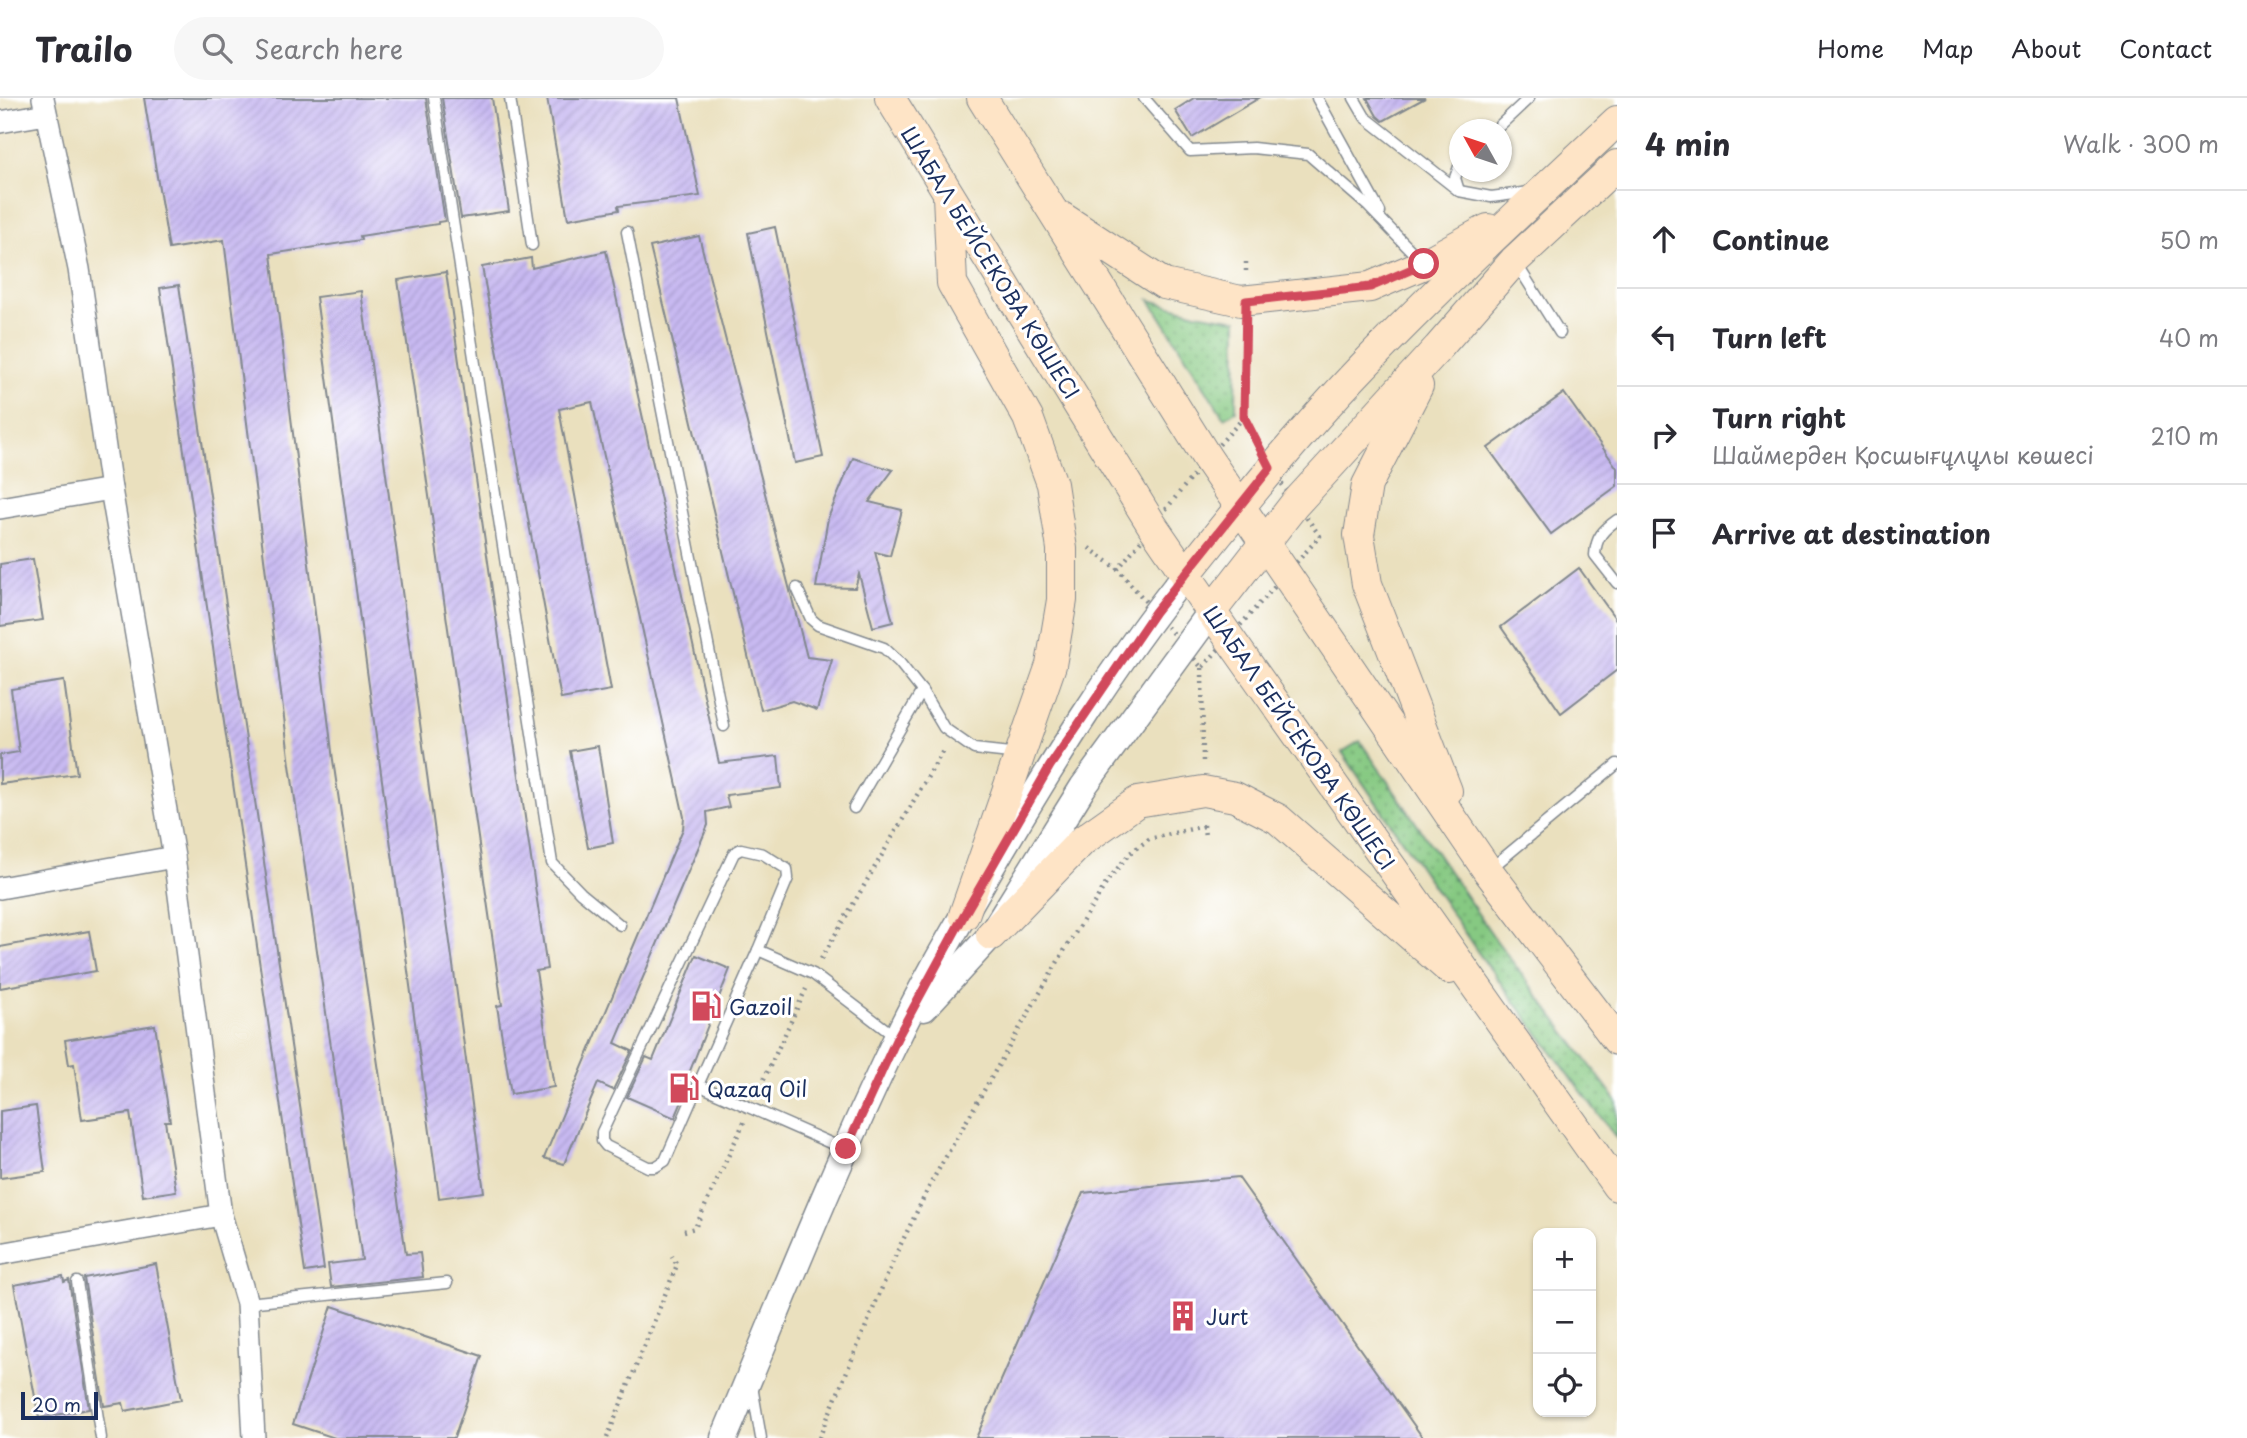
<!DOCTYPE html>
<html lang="en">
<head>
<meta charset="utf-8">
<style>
	:root { --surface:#fff; --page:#f7f7f7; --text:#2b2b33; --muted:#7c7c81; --line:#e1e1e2 }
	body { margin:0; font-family:"Playpen Sans",sans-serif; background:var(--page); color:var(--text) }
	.controls { position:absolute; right:21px; bottom:21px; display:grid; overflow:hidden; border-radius:14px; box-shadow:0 2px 5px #0004 }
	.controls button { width:63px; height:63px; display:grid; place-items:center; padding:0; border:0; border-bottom:2px solid var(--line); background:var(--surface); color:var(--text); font:35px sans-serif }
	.compass { position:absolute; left:1449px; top:21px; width:63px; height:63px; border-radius:50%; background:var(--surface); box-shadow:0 2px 5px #0004; rotate:310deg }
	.scale { position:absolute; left:21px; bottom:18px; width:77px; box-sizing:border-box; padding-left:7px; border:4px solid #1b2f5e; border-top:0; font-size:19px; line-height:24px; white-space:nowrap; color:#1b2f5e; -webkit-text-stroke:5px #fff; paint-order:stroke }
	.stop { position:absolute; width:21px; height:21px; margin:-16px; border:5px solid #d1495b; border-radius:50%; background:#fff }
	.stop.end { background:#d1495b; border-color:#fff; box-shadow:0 2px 7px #0008 }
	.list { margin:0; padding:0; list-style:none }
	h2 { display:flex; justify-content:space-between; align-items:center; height:91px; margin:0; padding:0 28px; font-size:30px }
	h2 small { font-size:23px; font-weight:400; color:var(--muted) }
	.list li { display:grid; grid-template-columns:46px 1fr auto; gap:21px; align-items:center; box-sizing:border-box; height:98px; padding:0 28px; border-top:2px solid var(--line) }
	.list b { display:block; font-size:26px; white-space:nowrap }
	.list p { margin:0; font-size:23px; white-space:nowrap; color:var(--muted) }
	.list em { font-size:23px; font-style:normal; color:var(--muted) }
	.icon { flex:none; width:38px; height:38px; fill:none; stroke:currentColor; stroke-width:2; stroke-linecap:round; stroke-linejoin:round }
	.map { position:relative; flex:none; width:1617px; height:1340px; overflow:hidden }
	header { display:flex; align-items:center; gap:42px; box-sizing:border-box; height:98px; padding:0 35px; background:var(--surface); border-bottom:2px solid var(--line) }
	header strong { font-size:33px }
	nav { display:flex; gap:38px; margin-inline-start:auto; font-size:24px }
	.search { width:490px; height:63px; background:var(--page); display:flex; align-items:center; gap:18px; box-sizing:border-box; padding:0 24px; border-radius:38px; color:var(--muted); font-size:26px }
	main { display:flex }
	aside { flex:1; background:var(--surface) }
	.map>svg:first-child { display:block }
</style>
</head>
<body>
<header>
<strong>Trailo</strong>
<div class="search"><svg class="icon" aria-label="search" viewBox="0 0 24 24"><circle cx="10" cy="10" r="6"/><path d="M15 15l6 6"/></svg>Search here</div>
<nav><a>Home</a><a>Map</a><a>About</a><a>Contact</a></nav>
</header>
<main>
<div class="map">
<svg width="1617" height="1340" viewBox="0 0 1617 1340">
	<defs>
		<pattern id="grass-dots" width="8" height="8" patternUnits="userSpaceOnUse" patternTransform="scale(1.75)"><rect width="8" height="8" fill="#86c982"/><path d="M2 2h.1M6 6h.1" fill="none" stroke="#6da46e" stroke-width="1.8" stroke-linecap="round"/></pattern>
		<pattern id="building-hatch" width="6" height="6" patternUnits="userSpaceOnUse" patternTransform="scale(1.75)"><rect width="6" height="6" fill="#c8b9f1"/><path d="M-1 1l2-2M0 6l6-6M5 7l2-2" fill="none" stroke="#ab9fd1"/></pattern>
	</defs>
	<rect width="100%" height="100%" fill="#fff"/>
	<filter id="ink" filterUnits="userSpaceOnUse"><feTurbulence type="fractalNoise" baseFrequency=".0143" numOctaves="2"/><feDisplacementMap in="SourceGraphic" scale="14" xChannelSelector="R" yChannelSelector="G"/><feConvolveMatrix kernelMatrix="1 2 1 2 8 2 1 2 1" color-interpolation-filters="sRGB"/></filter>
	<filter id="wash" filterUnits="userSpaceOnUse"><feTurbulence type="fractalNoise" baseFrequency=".00686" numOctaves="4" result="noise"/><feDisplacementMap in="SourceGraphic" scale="28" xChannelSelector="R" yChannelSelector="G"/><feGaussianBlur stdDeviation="1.57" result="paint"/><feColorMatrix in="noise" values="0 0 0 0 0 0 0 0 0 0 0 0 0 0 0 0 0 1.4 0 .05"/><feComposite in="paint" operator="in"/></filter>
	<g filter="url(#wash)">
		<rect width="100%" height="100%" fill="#eae0be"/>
		<!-- grass -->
		<g fill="url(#grass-dots)" stroke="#507c70" stroke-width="2">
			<path d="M1150 202 1196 215 1237 222 1236 313 1224 320Z"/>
			<path d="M1360 643 1496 842 1617 1003V1041L1479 856 1342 654Z"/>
		</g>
		<g id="blocks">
			<!-- building -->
			<g fill="url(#building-hatch)">
				<path d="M144 0H426L445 123 438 124V126L360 138 361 142 271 156 333 662 406 1156 420 1155 423 1179 331 1189 328 1166 362 1162 290 667 224 142 169 151Z"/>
				<path d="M442 0H492L509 113 461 120Z"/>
				<path d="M547 0H679L700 98 618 108 619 112 568 121Z"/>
				<path d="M1194 0H1259L1192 40 1175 12Z"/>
				<path d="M1367 0H1425L1383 23 1377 18Z"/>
				<path d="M775 129 823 359 795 365 748 135Z"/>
				<path d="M699 138 807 559 832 562 817 612 792 603 761 612 650 149Z"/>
				<path d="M606 153 719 665 778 658 781 690 726 697 729 709 707 714 708 727 615 945 632 953 613 992 598 985 564 1066 544 1060 683 731 684 719 592 304 559 311 611 592 561 601 482 169 531 160 532 170Z"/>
				<path d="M446 174 547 871 536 873 554 989 511 996 497 908 502 907 398 182Z"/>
				<path d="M179 187 324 1171 305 1174 160 190Z"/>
				<path d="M361 193 484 1094 439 1100 316 199Z"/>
				<path d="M1564 295 1617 370V388L1551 436 1488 350Z"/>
				<path d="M853 360 893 372 869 404 902 412 890 458 875 454 893 524 873 529 859 476 855 490 816 489 828 420Z"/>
				<path d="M33 461 43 522 0 528V466Z"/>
				<path d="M1579 470 1617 523V572L1561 615 1501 529Z"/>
				<path d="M64 583 77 676 0 686V657L19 654 11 591Z"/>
				<path d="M598 648 613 745 588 750 570 653Z"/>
				<path d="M89 833 96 873 0 890V849Z"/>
				<path d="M696 857 730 871 688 978 692 980 675 1020 627 999 646 959 653 962Z"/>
				<path d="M155 927 170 1023H165L176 1093 143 1098 130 1015 82 1022 74 966 69 967 65 942Z"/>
				<path d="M36 1008 45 1074 0 1080V1013Z"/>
				<path d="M1238 1079 1423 1340H976L1083 1095Z"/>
				<path d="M156 1166 181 1302 125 1313 123 1305 104 1308 84 1180Z"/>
				<path d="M63 1178 64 1184 69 1182 89 1311 39 1320 14 1187Z"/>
				<path d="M332 1208 482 1258 454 1340H335L293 1326Z"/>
			</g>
		</g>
	</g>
	<g filter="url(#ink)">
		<use href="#blocks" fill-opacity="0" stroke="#82888e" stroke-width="2"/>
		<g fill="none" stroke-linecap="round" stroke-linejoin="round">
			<!-- service casing -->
			<g stroke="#82888e" stroke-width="13">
				<g id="service">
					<path d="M434 0 552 765 581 795 620 827"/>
					<path d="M510 0 532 147"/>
					<path d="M1144 0 1190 53 1253 50 1308 56 1368 108 1422 164"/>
					<path d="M1317 0 1380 114"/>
					<path d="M1354 0 1365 19 1459 93 1491 99 1530 94"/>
					<path d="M1495 32 1529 0"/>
					<path d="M1459 93 1455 80 1460 66"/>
					<path d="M627 134 724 628"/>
					<path d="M1516 165 1560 235"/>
					<path d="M1617 422C1603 432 1596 439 1595 457L1617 485"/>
					<path d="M797 490 811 521 818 527 884 550 899 564 922 593 944 630 974 651 1019 656"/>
					<path d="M854 710 922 593"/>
					<path d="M1490 771 1617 666"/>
					<path d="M698 987 665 1063 655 1069H648L606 1048 602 1043V1034L734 755 741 751 763 756 787 771 788 780 758 852"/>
					<path d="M844 1051 698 987 758 852 813 876 897 940"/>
					<path d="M77 1184 101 1340"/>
					<path d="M247 1205 447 1185"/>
					<path d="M752 1288 761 1340"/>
				</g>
			</g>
			<!-- minor casing -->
			<g stroke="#82888e" stroke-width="24">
				<g id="minor">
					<path d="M43 0 79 171 111 391 174 759 221 1117 247 1205 254 1340"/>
					<path d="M0 24 46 16"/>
					<path d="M0 410 111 391"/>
					<path d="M0 790 174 759"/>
					<path d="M0 1156 221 1117"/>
				</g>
			</g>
			<!-- tertiary casing -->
			<g stroke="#82888e" stroke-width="29">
				<g id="tertiary">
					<path d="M924 910 991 837 1083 689 1211 514"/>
					<path d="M724 1340C780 1207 833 1072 896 942 924 883 958 827 990 771 1050 669 1112 568 1186 476"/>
				</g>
			</g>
			<!-- secondary casing -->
			<g stroke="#82888e" stroke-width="32">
				<g id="secondary">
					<path d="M890 0 1152 427 1230 541 1617 1088"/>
					<path d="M982 0 1207 360 1488 773 1617 942"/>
					<path d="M948 97 952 185 1028 320 1052 386 1062 451V502L1051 567 964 817"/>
					<path d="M1060 118 1164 186 1241 203 1370 189 1424 166 1488 131"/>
					<path d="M1418 288 1367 387 1359 437 1367 486 1447 693"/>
					<path d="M1186 476C1247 400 1308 324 1376 255 1454 175 1536 99 1617 23"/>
					<path d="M1211 514 1294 407 1438 250 1514 163 1617 67"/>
					<path d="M991 837 1082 743 1137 704 1203 693 1235 699 1278 721 1449 871"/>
				</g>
			</g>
			<!-- path -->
			<g stroke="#82888e" stroke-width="4.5" stroke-dasharray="2 5" stroke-linecap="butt">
				<path d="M1246 164V177"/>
				<path d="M1244 319 1270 370 1320 438 1202 570 1118 471 1207 360Z"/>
				<path d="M1244 319 1246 228"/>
				<path d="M1089 450 1118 471"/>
				<path d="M1202 570 1203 666"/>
				<path d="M1204 727 1205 740"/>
				<path d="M821 861 944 651"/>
				<path d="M758 994 806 891"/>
				<path d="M684 1133 695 1130 744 1024"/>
				<path d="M607 1340 677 1167 672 1158"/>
				<path d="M819 1340 897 1154 932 1083 1064 853 1109 781 1130 755 1149 741 1204 728"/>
			</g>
			<!-- service -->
			<use href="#service" stroke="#fff" stroke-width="10"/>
			<!-- minor -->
			<use href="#minor" stroke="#fff" stroke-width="21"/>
			<!-- tertiary -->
			<use href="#tertiary" stroke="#fff" stroke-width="26"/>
			<!-- secondary -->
			<use href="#secondary" stroke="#fee4c6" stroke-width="30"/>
		</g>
	</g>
	<g fill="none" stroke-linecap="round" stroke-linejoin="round" filter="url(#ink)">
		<!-- route -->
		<path stroke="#d1495b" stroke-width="9" d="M846 1051 897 940 964 817 1050 668 1155 514 1270 370 1244 319 1246 203 1370 189 1424 166"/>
	</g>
	<!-- icons -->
	<defs>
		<g id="fuel-bare" transform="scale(2.415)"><path d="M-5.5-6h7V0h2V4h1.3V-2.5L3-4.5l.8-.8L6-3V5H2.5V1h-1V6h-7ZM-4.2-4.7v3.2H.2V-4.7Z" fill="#d1495b" stroke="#fff" stroke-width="2.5" paint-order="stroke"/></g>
		<g id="building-bare" transform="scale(2.415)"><path d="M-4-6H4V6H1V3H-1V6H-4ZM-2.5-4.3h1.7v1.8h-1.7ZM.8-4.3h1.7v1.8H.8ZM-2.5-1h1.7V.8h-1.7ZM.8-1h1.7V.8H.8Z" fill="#d1495b" stroke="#fff" stroke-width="2.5" paint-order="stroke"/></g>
	</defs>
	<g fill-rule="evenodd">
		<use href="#fuel-bare" x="706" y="908"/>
		<use href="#fuel-bare" x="684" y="990"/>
		<use href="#building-bare" x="1183" y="1218"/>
	</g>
	<g text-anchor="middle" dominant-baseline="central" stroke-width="6" stroke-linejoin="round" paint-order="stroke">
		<!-- street labels -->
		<g font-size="21" fill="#1b2f5e" stroke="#fff">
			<text transform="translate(991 164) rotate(58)">ШАБАЛ БЕЙСЕКОВА КӨШЕСІ</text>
			<text transform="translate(1300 639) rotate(55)">ШАБАЛ БЕЙСЕКОВА КӨШЕСІ</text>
		</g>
		<!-- poi labels -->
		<g font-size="21" fill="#1b2f5e" stroke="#fff" text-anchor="start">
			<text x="729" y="908">Gazoil</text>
			<text x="707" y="990">Qazaq Oil</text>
			<text x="1206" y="1218">Jurt</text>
		</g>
	</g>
</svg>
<div class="controls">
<button>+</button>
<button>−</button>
<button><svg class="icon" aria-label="locate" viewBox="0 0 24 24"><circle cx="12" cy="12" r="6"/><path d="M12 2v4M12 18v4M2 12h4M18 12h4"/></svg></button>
</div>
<svg class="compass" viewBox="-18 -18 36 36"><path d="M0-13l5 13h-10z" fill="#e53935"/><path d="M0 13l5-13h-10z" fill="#7c7c81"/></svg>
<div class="scale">20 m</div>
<div class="stop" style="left:1424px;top:166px"></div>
<div class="stop end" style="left:846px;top:1051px"></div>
</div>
<aside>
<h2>4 min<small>Walk · 300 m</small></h2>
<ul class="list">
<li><svg class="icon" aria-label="ahead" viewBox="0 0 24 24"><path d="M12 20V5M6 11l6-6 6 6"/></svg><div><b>Continue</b></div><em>50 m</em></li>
<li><svg class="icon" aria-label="left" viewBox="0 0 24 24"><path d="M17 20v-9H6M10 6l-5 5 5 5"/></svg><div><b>Turn left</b></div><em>40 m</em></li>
<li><svg class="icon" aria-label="right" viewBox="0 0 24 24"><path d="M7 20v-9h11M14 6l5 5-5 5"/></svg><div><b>Turn right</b><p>Шаймерден Қосшығұлұлы көшесі</p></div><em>210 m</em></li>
<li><svg class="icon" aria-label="arrive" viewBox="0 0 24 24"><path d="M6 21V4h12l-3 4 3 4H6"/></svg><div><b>Arrive at destination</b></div></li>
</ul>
</aside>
</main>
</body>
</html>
